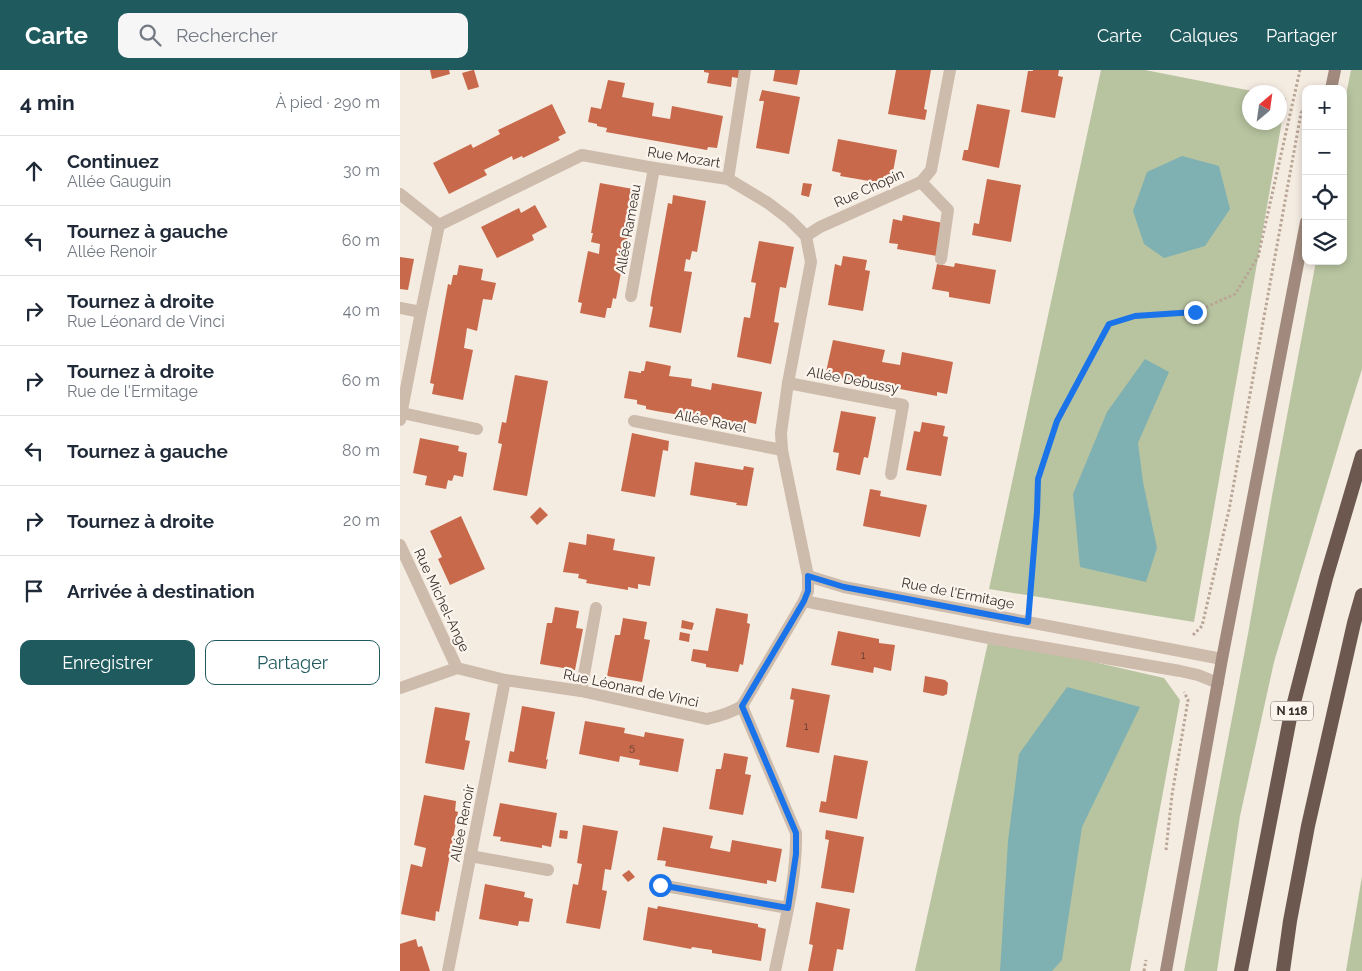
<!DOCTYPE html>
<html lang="fr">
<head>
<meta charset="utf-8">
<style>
	:root { --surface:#fff; --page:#f6f6f7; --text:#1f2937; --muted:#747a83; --line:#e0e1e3; --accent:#1f5a5e }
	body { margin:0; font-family:Raleway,sans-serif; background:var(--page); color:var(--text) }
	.controls { position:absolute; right:15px; top:15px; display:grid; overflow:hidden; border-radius:10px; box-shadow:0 2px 8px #0003 }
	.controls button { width:45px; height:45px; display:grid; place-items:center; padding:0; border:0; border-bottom:1px solid var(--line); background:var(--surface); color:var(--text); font:25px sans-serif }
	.compass { position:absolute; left:842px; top:15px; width:45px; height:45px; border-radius:50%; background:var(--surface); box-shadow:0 2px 8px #0003; rotate:29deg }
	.stop { position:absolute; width:15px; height:15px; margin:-11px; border:4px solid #1a73e8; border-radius:50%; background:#fff }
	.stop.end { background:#1a73e8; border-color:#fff; box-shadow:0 1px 5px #0008 }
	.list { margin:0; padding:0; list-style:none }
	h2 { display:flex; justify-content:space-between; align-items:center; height:65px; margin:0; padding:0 20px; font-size:21px }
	h2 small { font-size:16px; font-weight:400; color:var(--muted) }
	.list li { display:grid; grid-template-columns:32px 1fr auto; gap:15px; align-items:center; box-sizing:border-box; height:70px; padding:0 20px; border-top:1px solid var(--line) }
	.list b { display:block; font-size:19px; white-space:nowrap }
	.list p { margin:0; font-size:16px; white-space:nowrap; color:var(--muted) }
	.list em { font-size:16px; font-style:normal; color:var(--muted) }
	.actions { display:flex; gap:10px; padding:15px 20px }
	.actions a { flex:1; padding:11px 0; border:1px solid var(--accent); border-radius:10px; text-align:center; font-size:18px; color:var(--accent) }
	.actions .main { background:var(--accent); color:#fff }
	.icon { flex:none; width:28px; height:28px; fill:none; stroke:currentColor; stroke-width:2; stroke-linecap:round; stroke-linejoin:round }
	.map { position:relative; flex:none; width:962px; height:901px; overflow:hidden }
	header { display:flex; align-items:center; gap:30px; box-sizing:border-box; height:70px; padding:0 25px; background:var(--accent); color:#fff }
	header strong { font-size:24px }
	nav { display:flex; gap:28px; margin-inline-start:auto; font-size:18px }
	.search { width:350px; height:45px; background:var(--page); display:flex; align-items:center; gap:12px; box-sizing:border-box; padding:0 18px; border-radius:10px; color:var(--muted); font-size:19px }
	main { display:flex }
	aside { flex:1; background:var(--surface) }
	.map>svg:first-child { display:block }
</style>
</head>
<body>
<header>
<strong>Carte</strong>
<div class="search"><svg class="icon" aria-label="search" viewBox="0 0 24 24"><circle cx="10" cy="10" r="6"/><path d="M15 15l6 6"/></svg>Rechercher</div>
<nav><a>Carte</a><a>Calques</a><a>Partager</a></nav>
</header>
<main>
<aside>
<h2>4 min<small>À pied · 290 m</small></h2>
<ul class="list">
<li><svg class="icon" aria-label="ahead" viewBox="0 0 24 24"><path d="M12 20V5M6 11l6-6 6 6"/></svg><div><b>Continuez</b><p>Allée Gauguin</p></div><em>30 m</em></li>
<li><svg class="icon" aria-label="left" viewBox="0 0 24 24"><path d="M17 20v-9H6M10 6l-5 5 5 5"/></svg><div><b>Tournez à gauche</b><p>Allée Renoir</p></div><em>60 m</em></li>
<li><svg class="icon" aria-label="right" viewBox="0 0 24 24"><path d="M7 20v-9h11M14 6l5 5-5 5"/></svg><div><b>Tournez à droite</b><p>Rue Léonard de Vinci</p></div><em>40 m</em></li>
<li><svg class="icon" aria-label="right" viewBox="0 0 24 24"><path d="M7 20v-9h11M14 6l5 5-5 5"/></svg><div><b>Tournez à droite</b><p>Rue de l'Ermitage</p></div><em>60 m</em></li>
<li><svg class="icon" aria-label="left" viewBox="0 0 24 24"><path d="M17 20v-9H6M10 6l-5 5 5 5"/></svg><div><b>Tournez à gauche</b></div><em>80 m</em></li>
<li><svg class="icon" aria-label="right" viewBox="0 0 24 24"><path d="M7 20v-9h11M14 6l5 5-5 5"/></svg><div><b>Tournez à droite</b></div><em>20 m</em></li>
<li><svg class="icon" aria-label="arrive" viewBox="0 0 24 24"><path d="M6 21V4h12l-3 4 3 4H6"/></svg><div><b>Arrivée à destination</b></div></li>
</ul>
<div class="actions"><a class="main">Enregistrer</a><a>Partager</a></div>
</aside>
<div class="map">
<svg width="962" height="901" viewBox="0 0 962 901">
	<rect width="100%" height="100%" fill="#f4ebe1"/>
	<!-- green -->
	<g fill="#b8c4a0">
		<path d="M701 0H745L857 22H849V52H879L880 27 886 28 794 552 589 519Z"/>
		<path d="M951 0H962V299L948 344 874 592 840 746 817 901H784L848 564 872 426 916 191H943V40Z"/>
		<path d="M589 568 764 608 780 630 730 901H515Z"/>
		<path d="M962 806V901H946Z"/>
	</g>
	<!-- water -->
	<g fill="#7fb0b2">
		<path d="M782 86 819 96 830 139 805 176 764 188 744 174 733 141 747 102Z"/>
		<path d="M745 289 769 302 738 373 743 412 757 478 746 512 680 497 673 424 707 342Z"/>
		<path d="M667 617 740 637 682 757 662 890 652 901H600L608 771 619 684Z"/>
	</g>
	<!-- building -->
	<g fill="#c8694b">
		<path d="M30 0H49L50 4 32 9Z"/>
		<path d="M73 0H74L79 17 68 20 62 3Z"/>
		<path d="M304 0H340L338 8 332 7 331 17 307 13 309 3 304 2Z"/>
		<path d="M375 0H400L397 15 373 11Z"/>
		<path d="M496 0H531L524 39 527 40 525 50 488 44Z"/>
		<path d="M633 0H659L658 6 663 7 655 48 621 42 628 1H633Z"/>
		<path d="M208 10 225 13 222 27 254 33 252 46 270 49 272 36 323 46 317 78 308 77 307 80 206 62 207 58 197 56V54L188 52 191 37 201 39Z"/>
		<path d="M362 20 400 27 389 84 356 78 364 31H359Z"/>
		<path d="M152 34 166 63 158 67 160 70 123 88 122 86 113 90 112 86 84 100 87 105 49 124 33 93 71 74 73 78 100 64 98 60Z"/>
		<path d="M577 34 610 40 599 98 562 90 564 80H568Z"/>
		<path d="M438 69 497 80 491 113 481 111V113L440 106 441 103 432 101Z"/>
		<path d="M587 109 621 115 611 172 572 165 574 153 579 154Z"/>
		<path d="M200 113 233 119 231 127 235 128 216 229 213 228 211 238H207L205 248 180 243 182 233 178 232 188 181 199 184 200 174 191 172 193 163H191Z"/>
		<path d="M403 113 412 114 409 127 401 125Z"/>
		<path d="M273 125 306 131 297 182 292 181 290 190 286 189 284 201 292 202 281 263 249 257 253 237 250 236 251 228 268 133 272 134Z"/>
		<path d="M135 135 147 157 132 165 134 170 97 188 81 157 119 138 121 143Z"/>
		<path d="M503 145 543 153 537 186 497 179 498 174 489 173 493 149 502 151Z"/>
		<path d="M359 171 394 177 386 218 380 217 374 252 379 253 371 294 337 287 344 247 350 248 356 213 351 212Z"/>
		<path d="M443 186 467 190 465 200 470 201 463 241 428 235 435 194 441 196Z"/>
		<path d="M0 187 14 189 8 220 0 219Z"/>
		<path d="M555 193 596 200 590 234 549 227V222L532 219 537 194 554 197Z"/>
		<path d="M59 195 83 199 81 210 96 213 92 230 83 229 77 261 67 258 64 278 73 280 63 330 32 324 34 314 30 313 48 214 51 215 53 205H57Z"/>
		<path d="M433 270 485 280 482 292 500 295 502 282 553 292 547 324 537 322V326L436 307 437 304 426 302Z"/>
		<path d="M246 291 271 296 269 306 292 309 291 316 311 320 312 313 362 322 356 354 347 352 346 356 256 341 246 339V336L237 334V330L224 328 229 301 241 303V301H244Z"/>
		<path d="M115 305 148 311 127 426 93 420 102 374 98 373 102 352 106 353Z"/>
		<path d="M441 341 476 347 468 388 464 387 460 405 436 400 439 383 433 382Z"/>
		<path d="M522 352 545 356 543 366 548 367 541 406 506 400 514 361 520 362Z"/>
		<path d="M232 363 269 371 268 381 263 380 255 427 221 421Z"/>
		<path d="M20 368 59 376 58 381 67 383 63 407 54 405 52 411 48 410 46 419 25 415 27 406 13 403Z"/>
		<path d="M295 392 343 400 344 396 354 398 347 436 336 435 337 433 290 425Z"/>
		<path d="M470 419 481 421 480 426 527 435 520 467 463 456Z"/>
		<path d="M140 437 148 445 137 455 130 447Z"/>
		<path d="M61 446 85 499 50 515 38 489 42 487 30 461Z"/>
		<path d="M187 464 215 469 213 480 255 487 250 516 238 514V519L228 517V520L186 513 187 510 178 508 179 504 163 502 169 472 186 475Z"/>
		<path d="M155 537 179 541 176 558 183 559 175 600 140 594 147 553H152Z"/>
		<path d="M316 538 348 544 347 553 350 554 343 595 340 594 338 602 306 597V594L291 591 293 579 308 581Z"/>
		<path d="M223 548 247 552 244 569 250 570 242 612 207 606 215 565H220Z"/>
		<path d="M282 550 294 553 292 560 281 558Z"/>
		<path d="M438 561 479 569V573L495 575 491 601 474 597 473 603 431 595Z"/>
		<path d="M280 562 290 564 289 572 279 570Z"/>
		<path d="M525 606 545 610 548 613 547 624 543 626 523 622Z"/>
		<path d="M392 618 430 625 419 683 386 677 394 630 390 629Z"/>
		<path d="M122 636 155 642 146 690 148 689 146 699 108 692 110 681 114 682Z"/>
		<path d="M35 637 70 643 65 670 70 671 64 700 25 693Z"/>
		<path d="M185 651 225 658 224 663 244 667 245 662 284 669 278 702 239 695 240 690 220 686 219 692 179 684Z"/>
		<path d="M324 683 348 687 345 704 351 705 343 745 309 739 316 699H321Z"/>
		<path d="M434 685 468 691 457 749 419 742 421 731 426 732Z"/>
		<path d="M24 725 56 731 55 741 58 742 39 842 36 841 35 851 1 844 11 794 22 797 26 778 14 775Z"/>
		<path d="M100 733 157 743 151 777 142 775V778L100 771 101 767 93 766Z"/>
		<path d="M183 755 218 761 211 800 205 799 202 820 207 821 200 859 166 853 173 814 178 815 182 794 177 793Z"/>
		<path d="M263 757 313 766 310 778 330 782 332 770 382 779 376 812 367 810V814L265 796 266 791 257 790Z"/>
		<path d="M160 760 168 761 167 769 159 768Z"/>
		<path d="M426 760 464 767 454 823 421 818 429 770 425 769Z"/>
		<path d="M229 800 235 807 228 812 222 805Z"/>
		<path d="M85 814 125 822 124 827 133 829 129 852 119 851 118 856 79 849Z"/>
		<path d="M416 832 450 839 443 880 437 879 433 901H408L413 875 409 874Z"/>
		<path d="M258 836 358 854V857L366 859 361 891 312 883V880L292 877 291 879 243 870 248 837 257 839Z"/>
		<path d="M16 869 18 877 22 876 30 901H0V874Z"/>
	</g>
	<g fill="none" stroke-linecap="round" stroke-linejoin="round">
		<!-- path -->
		<g stroke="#b9a596" stroke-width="3" stroke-dasharray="2.5 2.5" stroke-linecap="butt">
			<path d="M630 533 637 442V409L657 351 709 254 735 246 795 242 835 224 858 187 900 0"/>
			<path d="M793 565 802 556 829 440 901 43 906 36"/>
			<path d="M766 780 772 725 788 630 784 622"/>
			<path d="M744 901 746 890"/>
		</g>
		<!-- minor -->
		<g stroke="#cdbbac" stroke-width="12">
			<path d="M328 109 345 0"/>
			<path d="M521 112 548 140 541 189"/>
			<path d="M0 124 39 155 182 85 254 98 328 109 368 133 389 149 406 166 411 192 388 313 381 363 382 380 408 506V521L404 531 342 636C331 643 320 646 307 649L181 621 105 610 57 598 0 618"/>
			<path d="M406 166 420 157 521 112 531 100 550 0"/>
			<path d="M231 226 254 98"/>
			<path d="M0 238 21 242"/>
			<path d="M388 313 503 335 491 404"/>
			<path d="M2 343 77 359"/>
			<path d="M0 350 21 242 39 155"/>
			<path d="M234 351 382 380"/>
			<path d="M0 475 57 598"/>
			<path d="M408 506 444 517 822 589"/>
			<path d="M404 531 589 568 780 601 798 605 818 613"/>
			<path d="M181 621 196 538"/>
			<path d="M342 636 396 763C397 809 384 856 375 901"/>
			<path d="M70 786 148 800"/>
			<path d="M260 815 388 838"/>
			<path d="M48 901 105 610"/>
		</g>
		<!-- secondary -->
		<g stroke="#a18a7d" stroke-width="12">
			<path d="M931 19 935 0"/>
			<path d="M766 901 822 589 906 152"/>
		</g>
		<!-- trunk -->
		<g stroke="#6c584f" stroke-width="14">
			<path d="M841 901 890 648 926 508 962 386"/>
			<path d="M883 901 890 851 908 756 954 553 962 525"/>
		</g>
	</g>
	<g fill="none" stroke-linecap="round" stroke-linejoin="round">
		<!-- route -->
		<path stroke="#1a73e8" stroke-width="6" d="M260 815 388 838 396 784V763L342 636 404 531 408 521V506L444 517 628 552 637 442 638 409 657 351 709 254 735 246 795 242"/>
	</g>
	<g text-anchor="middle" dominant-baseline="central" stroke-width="4.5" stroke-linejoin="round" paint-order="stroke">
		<!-- number labels -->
		<g font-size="11" fill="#5e3e33">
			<text x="463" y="585">1</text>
			<text x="406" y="656">1</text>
			<text x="232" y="677">5</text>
		</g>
		<!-- shield labels -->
		<rect fill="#fbf5ee" stroke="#756b66" stroke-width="1" x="871" y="631.5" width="42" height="19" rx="4"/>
		<g font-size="12" font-weight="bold" fill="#3b302b">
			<text x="892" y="641">N 118</text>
		</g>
		<!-- street labels -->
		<g font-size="14" fill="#3b302b" stroke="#fbf5ee">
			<text transform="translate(284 87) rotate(9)">Rue Mozart</text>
			<text transform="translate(469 118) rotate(-24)">Rue Chopin</text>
			<text transform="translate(228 159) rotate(-80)">Allée Rameau</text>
			<text transform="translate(453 310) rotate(11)">Allée Debussy</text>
			<text transform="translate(311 351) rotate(11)">Allée Ravel</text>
			<text transform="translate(558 523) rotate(11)">Rue de l'Ermitage</text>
			<text transform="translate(42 530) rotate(65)">Rue Michel-Ange</text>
			<text transform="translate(231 618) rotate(12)">Rue Léonard de Vinci</text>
			<text transform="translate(62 753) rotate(-79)">Allée Renoir</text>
		</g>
	</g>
</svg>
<div class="controls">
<button>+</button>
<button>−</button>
<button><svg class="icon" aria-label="locate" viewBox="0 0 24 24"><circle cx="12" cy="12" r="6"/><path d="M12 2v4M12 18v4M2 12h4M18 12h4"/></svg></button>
<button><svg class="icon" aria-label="layers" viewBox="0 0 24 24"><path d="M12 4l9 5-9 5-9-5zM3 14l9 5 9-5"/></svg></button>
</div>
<svg class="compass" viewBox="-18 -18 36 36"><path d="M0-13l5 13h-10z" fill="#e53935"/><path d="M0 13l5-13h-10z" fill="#747a83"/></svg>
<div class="stop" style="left:260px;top:815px"></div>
<div class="stop end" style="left:795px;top:242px"></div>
</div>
</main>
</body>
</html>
